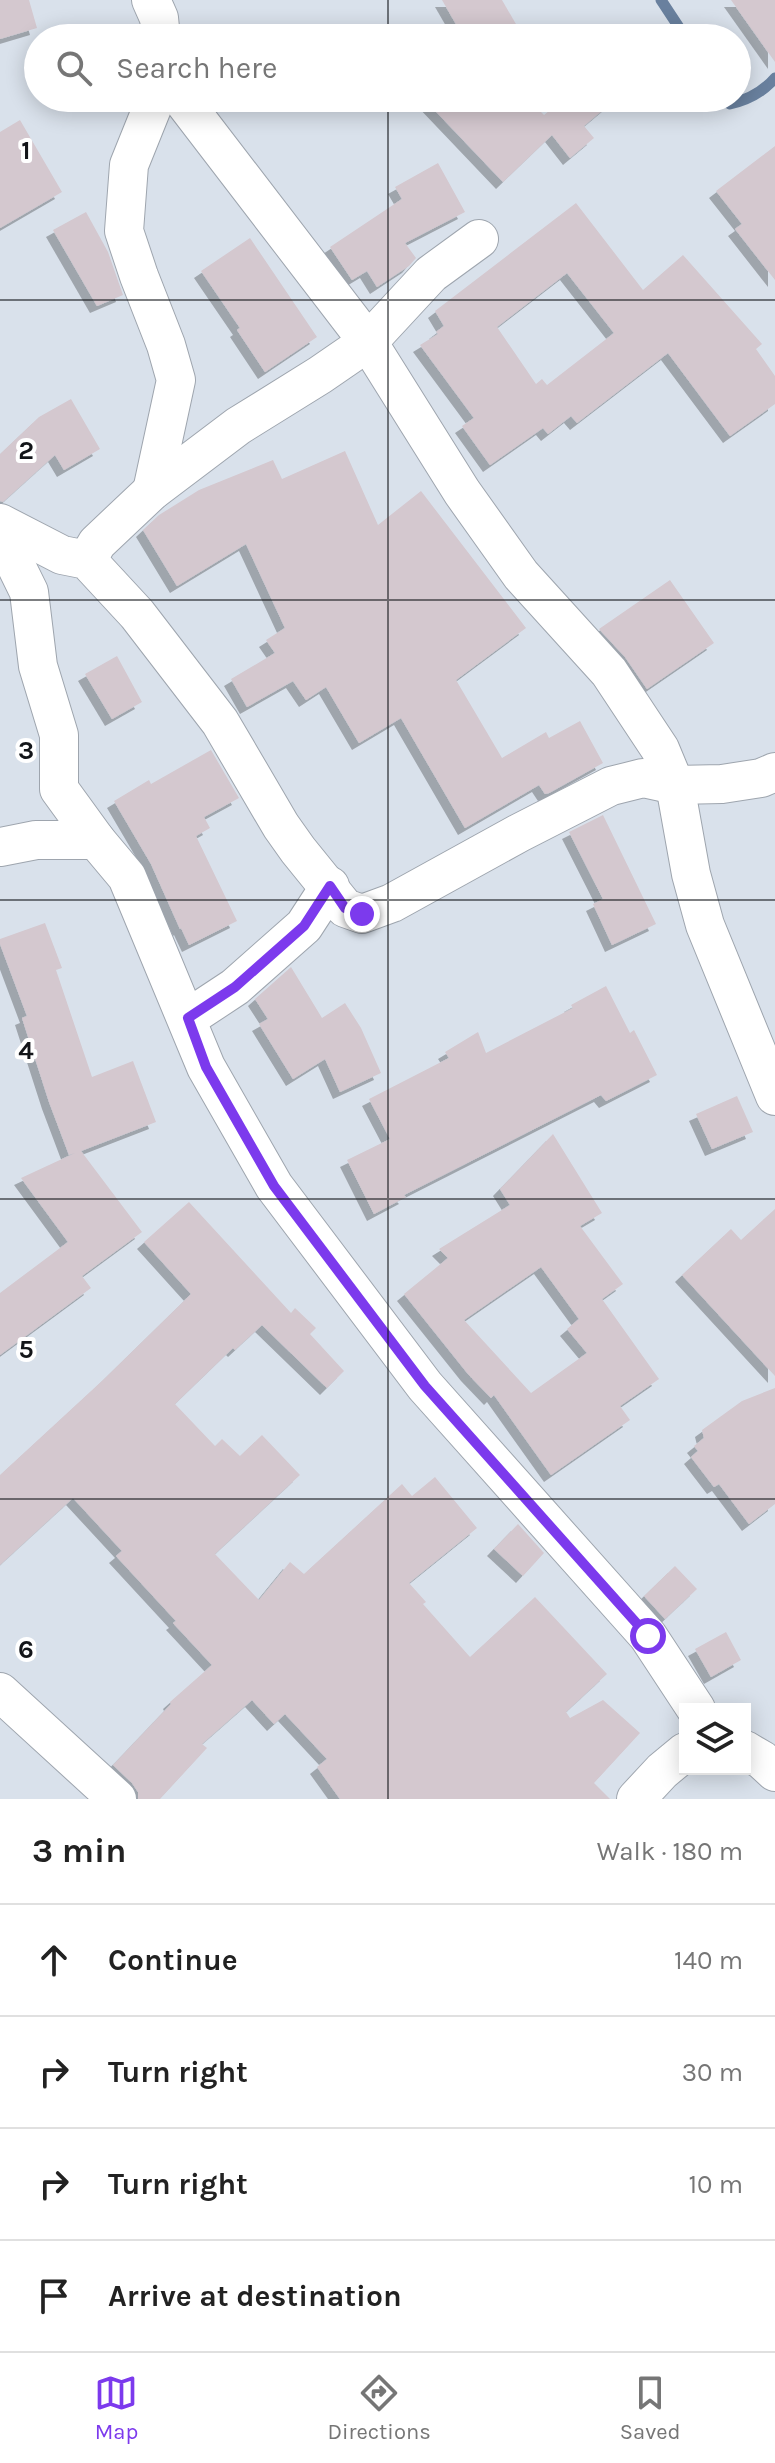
<!DOCTYPE html>
<html lang="en">
<head>
<meta charset="utf-8">
<style>
	:root { --surface:#fff; --page:#f6f6f6; --text:#222; --muted:#767676; --line:#e0e0e0; --accent:#7c3aed }
	body { margin:0; font-family:Karla,sans-serif; background:var(--page); color:var(--text) }
	.controls { position:absolute; right:24px; bottom:24px; display:grid; overflow:hidden; border-radius:0px; box-shadow:0 4px 20px #0003 }
	.controls button { width:72px; height:72px; display:grid; place-items:center; padding:0; border:0; border-bottom:2px solid var(--line); background:var(--surface); color:var(--text); font:40px sans-serif }
	.stop { position:absolute; width:24px; height:24px; margin:-18px; border:6px solid #7c3aed; border-radius:50%; background:#fff }
	.stop.end { background:#7c3aed; border-color:#fff; box-shadow:0 2px 8px #0008 }
	.list { margin:0; padding:0; list-style:none }
	h2 { display:flex; justify-content:space-between; align-items:center; height:104px; margin:0; padding:0 32px; font-size:34px }
	h2 small { font-size:26px; font-weight:400; color:var(--muted) }
	.list li { display:grid; grid-template-columns:52px 1fr auto; gap:24px; align-items:center; box-sizing:border-box; height:112px; padding:0 32px; border-top:2px solid var(--line) }
	.list b { display:block; font-size:30px; white-space:nowrap }
	.list em { font-size:26px; font-style:normal; color:var(--muted) }
	.icon { flex:none; width:44px; height:44px; fill:none; stroke:currentColor; stroke-width:2; stroke-linecap:round; stroke-linejoin:round }
	.map { position:relative; flex:none; width:775px; height:1799px; overflow:hidden }
	.search { position:absolute; background:var(--surface); box-shadow:0 4px 20px #0003; left:24px; right:24px; top:24px; height:88px; display:flex; align-items:center; gap:20px; box-sizing:border-box; padding:0 28px; border-radius:44px; color:var(--muted); font-size:30px }
	.sheet { height:552px; background:var(--surface) }
	nav { display:flex; justify-content:space-around; align-items:center; box-sizing:border-box; height:112px; border-top:2px solid var(--line); background:var(--surface); font-size:22px; color:var(--muted) }
	nav a { display:grid; justify-items:center; gap:4px }
	nav .on { color:var(--accent) }
	.map>svg:first-child { display:block }
</style>
</head>
<body>
<div class="map">
<svg width="775" height="1799" viewBox="0 0 775 1799">
	<defs>
		<filter id="shadow"><feDropShadow dx="-7" dy="7" stdDeviation="0" flood-color="#0004"/></filter>
	</defs>
	<rect width="100%" height="100%" fill="#d9e1eb"/>
	<g fill="none" stroke-linecap="round" stroke-linejoin="round">
		<!-- stream -->
		<g stroke="#69809e" stroke-width="11">
			<path d="M661 0 686 38"/>
			<path d="M722 98 730 104C748 100 763 92 775 78"/>
		</g>
	</g>
	<!-- building -->
	<g fill="#d4c8cf" fill-rule="evenodd" filter="url(#shadow)">
		<path d="M0 0H29L37 28 0 39Z"/>
		<path d="M442 0H502L524 38H464Z"/>
		<path d="M731 0H775V62Z"/>
		<path d="M423 98H494L506 111 519 98H527L544 115 565 98H617L584 126 594 138 570 158 552 135 503 182Z"/>
		<path d="M20 120 62 192 0 228V132Z"/>
		<path d="M775 146V280L735 229 742 224 716 191Z"/>
		<path d="M438 163 465 212 405 243 416 258 409 266 377 287 367 271 352 280 330 247 402 199 395 187Z"/>
		<path d="M576 203 643 290 683 255 762 344 756 349 775 376V404L730 436 668 353 577 423 571 416 548 434 543 428 490 465 462 426 474 418 420 345 438 334 436 332 444 326 435 311ZM567 273 614 333 547 385 542 379 536 384 497 327Z"/>
		<path d="M86 212 108 252 123 295 97 306 53 230Z"/>
		<path d="M250 238 317 337 265 372 237 330 240 328 201 271Z"/>
		<path d="M71 399 100 449 64 470 55 455 3 502 0 501V454L39 417Z"/>
		<path d="M345 451 378 525 421 491 526 628 456 680 502 758 546 732 549 738 580 721 603 763 549 793 545 794 539 785 465 828 401 718 359 743 326 687 306 700 293 681 247 707 231 679 275 653 266 640 285 628 246 544 177 586 143 530 159 515 199 490 273 460 282 479Z"/>
		<path d="M670 580 714 643 647 689 625 657 599 629Z"/>
		<path d="M117 656 142 702 112 719 85 674Z"/>
		<path d="M211 750 239 798 204 817 210 828 196 836 237 921 189 945 181 928 180 929 151 864 114 801 149 780 151 784Z"/>
		<path d="M603 815 656 924 612 945 593 904 603 899 569 832Z"/>
		<path d="M45 923 62 968 56 970 92 1077 133 1061 156 1122 81 1151 142 1232 82 1276 91 1288 0 1355V1293L68 1242 21 1178 75 1153 69 1155 49 1102 22 1018 27 1016 0 944V939Z"/>
		<path d="M291 967 322 1018 345 1003 361 1028 381 1073 340 1092 325 1059 293 1079 259 1024 268 1019 255 999Z"/>
		<path d="M606 986 630 1033 634 1030 657 1075 606 1101 601 1095 404 1195 406 1197 374 1214 347 1160 390 1139 369 1099 449 1058 445 1052 478 1032 486 1053 573 1008 571 1005Z"/>
		<path d="M737 1096 753 1132 712 1149 696 1114Z"/>
		<path d="M553 1134 602 1213 580 1226 623 1284 602 1299 659 1379 620 1406 630 1420 551 1475 494 1395 491 1398 468 1374 404 1294 448 1258 439 1249 510 1205 500 1189ZM541 1267 579 1319 567 1329 587 1353 531 1393 464 1320Z"/>
		<path d="M189 1202 291 1313 295 1308 316 1328 310 1334 344 1371 327 1388 262 1325 235 1350 233 1348 175 1404 215 1446 222 1439 240 1456 262 1435 300 1475 215 1554 259 1600 290 1562 304 1574 402 1484 412 1496 435 1477 477 1528 409 1583 426 1602 423 1604 470 1657 535 1597 607 1674 566 1712 570 1718 603 1700 640 1733 594 1783 610 1799H340L317 1767 327 1759 285 1714 274 1724 252 1700 202 1744 207 1748 160 1799H138V1792L132 1783 113 1765 171 1704 170 1702 212 1665 173 1623 176 1621 116 1556 122 1551 73 1498 0 1565V1475L103 1380 191 1294 144 1242Z"/>
		<path d="M775 1209V1376L682 1275 731 1229 741 1240Z"/>
		<path d="M775 1388V1504L749 1524 719 1484 714 1487 691 1457 698 1451 694 1446 704 1438 702 1430 742 1401Z"/>
		<path d="M518 1524 544 1553 523 1576 494 1549Z"/>
		<path d="M675 1566 697 1589 665 1619 644 1596Z"/>
		<path d="M726 1632 741 1660 711 1677 695 1649Z"/>
	</g>
	<g fill="none" stroke-linecap="round" stroke-linejoin="round">
		<!-- minor casing -->
		<g stroke="#9ea5ae" stroke-width="40">
			<g id="minor">
				<path d="M151 0 159 18 161 38"/>
				<path d="M181 98 368 342 462 492 521 575 609 672 660 749 675 785 691 874 705 925 775 1096"/>
				<path d="M152 491 176 380 166 345 139 276 124 231 129 165 156 98"/>
				<path d="M0 523 62 555 87 560 137 614 220 722 281 826 298 850 345 908 362 914 392 903 519 833 611 786 643 778 675 785 722 784 761 778 775 772"/>
				<path d="M0 533 29 592 38 666 59 735V789L96 840 127 877 206 1067 274 1186 425 1386 648 1636 696 1709"/>
				<path d="M87 560 97 543 152 491 238 426 320 375 368 342 431 274 479 239"/>
				<path d="M0 847 36 840H96"/>
				<path d="M188 1018 235 987 304 926 330 886"/>
				<path d="M0 1692 117 1799"/>
				<path d="M745 1750 762 1760 775 1772"/>
				<path d="M636 1799 662 1771 685 1752"/>
			</g>
		</g>
		<!-- minor -->
		<use href="#minor" stroke="#fff" stroke-width="38"/>
	</g>
	<g fill="none" stroke-linecap="round" stroke-linejoin="round">
		<!-- route -->
		<path stroke="#7c3aed" stroke-width="10" d="M362 914 345 908 330 886 304 926 235 987 188 1018 206 1067 274 1186 425 1386 648 1636"/>
	</g>
	<!-- grid -->
	<path fill="none" stroke="#131519" stroke-width="2" stroke-opacity="0.55" d="M388 0V38M388 98V1799M0 300H775M0 600H775M0 900H775M0 1199H775M0 1499H775"/>
	<g font-size="26" text-anchor="middle" font-weight="bold" fill="#131519" stroke="#fff" stroke-width="8" stroke-linejoin="round" paint-order="stroke">
		<text x="26" y="159">1</text>
		<text x="26" y="459">2</text>
		<text x="26" y="759">3</text>
		<text x="26" y="1059">4</text>
		<text x="26" y="1358">5</text>
		<text x="26" y="1658">6</text>
	</g>
</svg>
<div class="controls">
<button><svg class="icon" aria-label="layers" viewBox="0 0 24 24"><path d="M12 4l9 5-9 5-9-5zM3 14l9 5 9-5"/></svg></button>
</div>
<div class="stop" style="left:648px;top:1636px"></div>
<div class="stop end" style="left:362px;top:914px"></div>
<div class="search"><svg class="icon" aria-label="search" viewBox="0 0 24 24"><circle cx="10" cy="10" r="6"/><path d="M15 15l6 6"/></svg>Search here</div>
</div>
<section class="sheet">
<h2>3 min<small>Walk · 180 m</small></h2>
<ul class="list">
<li><svg class="icon" aria-label="ahead" viewBox="0 0 24 24"><path d="M12 20V5M6 11l6-6 6 6"/></svg><div><b>Continue</b></div><em>140 m</em></li>
<li><svg class="icon" aria-label="right" viewBox="0 0 24 24"><path d="M7 20v-9h11M14 6l5 5-5 5"/></svg><div><b>Turn right</b></div><em>30 m</em></li>
<li><svg class="icon" aria-label="right" viewBox="0 0 24 24"><path d="M7 20v-9h11M14 6l5 5-5 5"/></svg><div><b>Turn right</b></div><em>10 m</em></li>
<li><svg class="icon" aria-label="arrive" viewBox="0 0 24 24"><path d="M6 21V4h12l-3 4 3 4H6"/></svg><div><b>Arrive at destination</b></div></li>
</ul>
</section>
<nav>
<a class="on"><svg class="icon" aria-label="map" viewBox="0 0 24 24"><path d="M3 6l6-2 6 2 6-2v14l-6 2-6-2-6 2zM9 4v14M15 6v14"/></svg>Map</a>
<a><svg class="icon" aria-label="directions" viewBox="0 0 24 24"><path d="M12 3l9 9-9 9-9-9zM9 14v-3h6M13 9l2 2-2 2"/></svg>Directions</a>
<a><svg class="icon" aria-label="saved" viewBox="0 0 24 24"><path d="M7 4h10v16l-5-4-5 4z"/></svg>Saved</a>
</nav>
</body>
</html>
